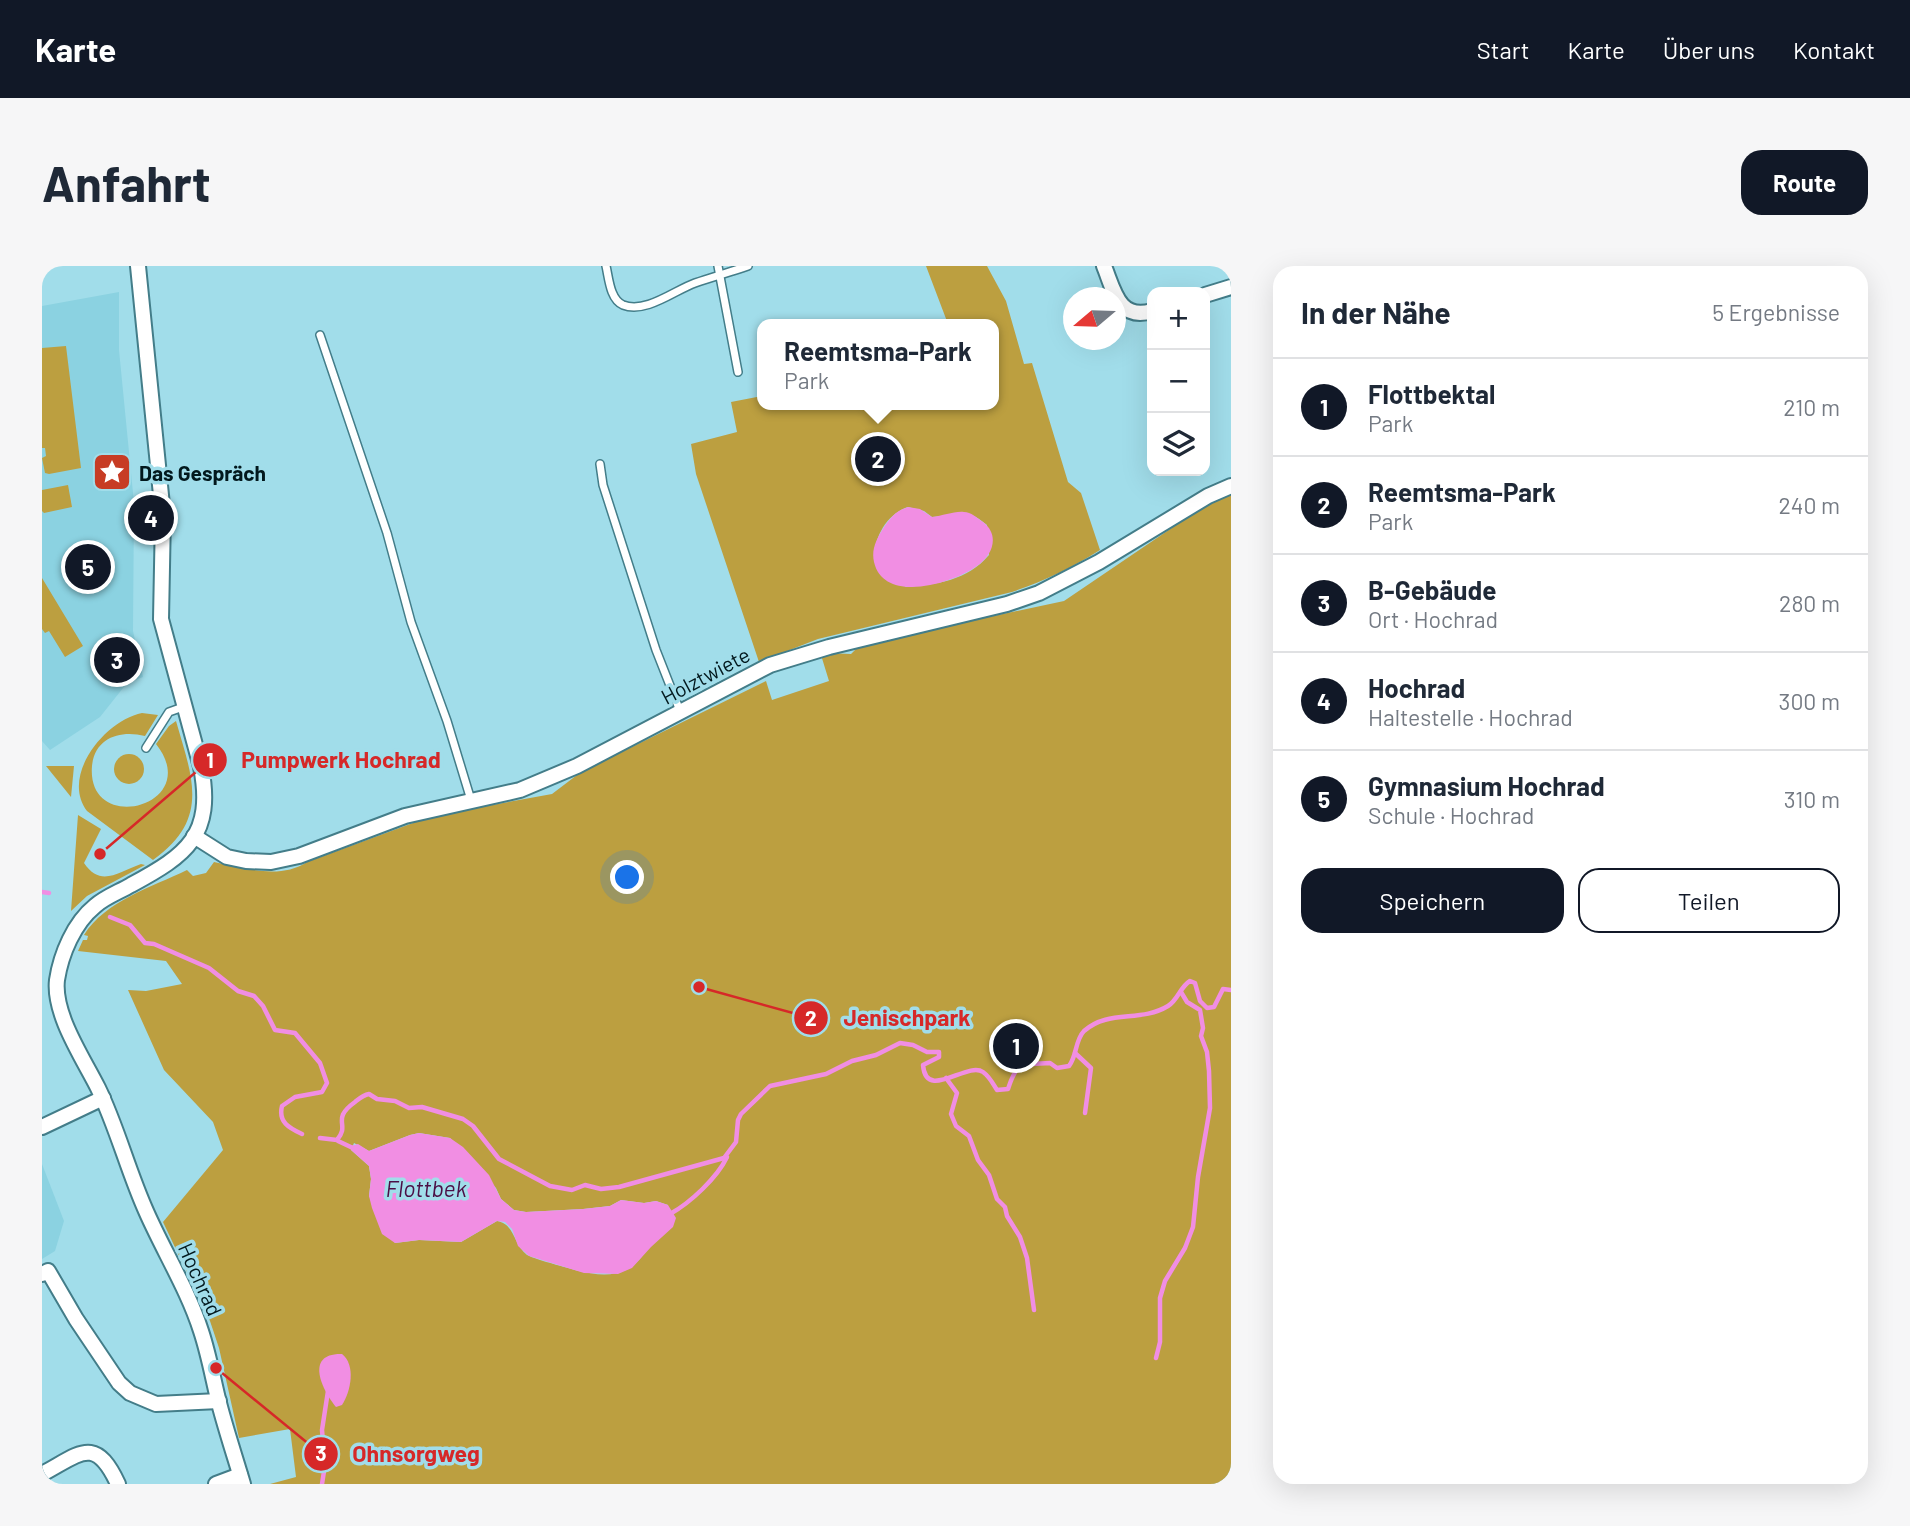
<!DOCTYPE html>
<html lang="de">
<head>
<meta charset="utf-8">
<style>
	:root { --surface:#fff; --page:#f6f6f7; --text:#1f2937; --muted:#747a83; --line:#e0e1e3; --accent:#111827 }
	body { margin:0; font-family:Barlow,sans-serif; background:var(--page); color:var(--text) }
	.controls { position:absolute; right:21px; top:21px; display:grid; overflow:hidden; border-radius:14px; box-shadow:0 7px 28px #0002 }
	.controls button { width:63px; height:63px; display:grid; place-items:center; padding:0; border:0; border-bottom:2px solid var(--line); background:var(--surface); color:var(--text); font:35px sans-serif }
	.compass { position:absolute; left:1021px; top:21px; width:63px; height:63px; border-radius:50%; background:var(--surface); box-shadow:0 7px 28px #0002; rotate:251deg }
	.you { position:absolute; left:586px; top:612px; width:24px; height:24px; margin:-18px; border:5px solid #fff; border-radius:50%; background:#1a73e8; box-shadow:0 0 0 10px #1a73e833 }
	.badge { display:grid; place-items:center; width:46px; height:46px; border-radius:50%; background:var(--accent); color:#fff; font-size:23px; font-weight:700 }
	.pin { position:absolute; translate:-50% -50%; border:4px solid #fff; box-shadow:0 2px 7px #0006 }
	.popup { position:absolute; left:715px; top:53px; width:242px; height:91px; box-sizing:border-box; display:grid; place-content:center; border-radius:14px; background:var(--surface); filter:drop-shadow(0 2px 5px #0005); font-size:23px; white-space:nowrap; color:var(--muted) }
	.popup b { font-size:26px; color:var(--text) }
	.popup::after { content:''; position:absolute; left:50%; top:100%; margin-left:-14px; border:14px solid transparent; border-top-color:var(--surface) }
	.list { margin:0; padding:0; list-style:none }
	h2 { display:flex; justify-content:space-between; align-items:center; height:91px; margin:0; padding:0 28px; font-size:30px }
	h2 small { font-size:23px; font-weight:400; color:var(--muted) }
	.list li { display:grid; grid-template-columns:46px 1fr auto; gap:21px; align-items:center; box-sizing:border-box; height:98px; padding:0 28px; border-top:2px solid var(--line) }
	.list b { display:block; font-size:26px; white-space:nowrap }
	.list p { margin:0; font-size:23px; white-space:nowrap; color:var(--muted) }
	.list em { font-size:23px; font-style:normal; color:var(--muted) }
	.actions { display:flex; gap:14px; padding:21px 28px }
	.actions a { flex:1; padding:16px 0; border:2px solid var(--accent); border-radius:21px; text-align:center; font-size:24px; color:var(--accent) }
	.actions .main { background:var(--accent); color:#fff }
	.icon { flex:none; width:38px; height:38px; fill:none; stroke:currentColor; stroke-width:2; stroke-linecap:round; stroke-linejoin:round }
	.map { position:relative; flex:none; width:1189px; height:1218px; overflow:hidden; border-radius:21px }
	header { display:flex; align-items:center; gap:42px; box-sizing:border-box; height:98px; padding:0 35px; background:var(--accent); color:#fff }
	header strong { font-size:33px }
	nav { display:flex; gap:38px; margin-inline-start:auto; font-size:24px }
	.intro { display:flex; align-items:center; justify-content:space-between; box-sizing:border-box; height:168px; padding:0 42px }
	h1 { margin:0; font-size:49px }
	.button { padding:18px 32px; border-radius:21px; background:var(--accent); color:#fff; font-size:24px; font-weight:700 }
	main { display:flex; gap:42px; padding:0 42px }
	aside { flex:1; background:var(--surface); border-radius:21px; box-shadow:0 7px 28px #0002 }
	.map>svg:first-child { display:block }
</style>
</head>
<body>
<header>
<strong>Karte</strong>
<nav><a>Start</a><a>Karte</a><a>Über uns</a><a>Kontakt</a></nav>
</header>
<div class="intro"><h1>Anfahrt</h1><a class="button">Route</a></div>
<main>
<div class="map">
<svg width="1189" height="1218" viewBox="0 0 1189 1218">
	<rect width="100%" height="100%" fill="#a1ddea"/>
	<!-- built -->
	<g fill="#8bd2e1">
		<path d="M77 26V84L92 237 91 365 101 411 85 417 58 451 8 484 0 475V40Z"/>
		<path d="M0 898 22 955 13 985 0 993Z"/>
	</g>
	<!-- green -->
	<g fill="#bc9f40" fill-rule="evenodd">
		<path d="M884 0H945L964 35 982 98 990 97 1026 216 1039 227 1058 284C1030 302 1002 315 970 326L776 373 717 396 654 208 649 178 695 166 689 136 720 130V139H952V58H906ZM866 241 882 245 890 251C918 250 920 239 945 259L947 289C925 315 895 318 864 321L833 297C830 274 844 248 866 241Z"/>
		<path d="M24 80 39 202 7 208 3 207 0 192 4 190 3 182H0V82Z"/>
		<path d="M26 219 30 241 2 247 0 245V224Z"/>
		<path d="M1189 227V1218H228L254 1211 248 1163 197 1172 177 1082 168 1055 121 956 181 884 171 856 122 804 86 724 104 725 140 718 124 695 36 685 41 674H45L46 670 42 669C63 635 110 621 145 604L151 610 164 607 172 596C202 602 238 614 265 596L390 550 510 528 539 506 724 415 730 434 787 415 779 389 785 387 809 388 819 378 1022 335 1171 234ZM377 867 408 872 454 922 459 933 472 944 484 946 541 943 568 940 579 934 602 937 614 935 626 939C603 994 592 1022 526 1002 518 1000 490 992 485 989 471 978 473 958 455 955L419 976 377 974 353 977 327 930 329 913 327 900 309 884 312 877 327 885 368 869Z"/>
		<path d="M0 312 41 380 23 391 7 365 3 367 0 363Z"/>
		<path d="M100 447 116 449 103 470C79 464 53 471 50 500 44 571 163 540 114 478L127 460 134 455C150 511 169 553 111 594L45 545C18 509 64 454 100 447Z"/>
		<circle cx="87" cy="503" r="15"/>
		<path d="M4 500H32L29 531Z"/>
		<path d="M36 549 59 563 42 597C59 622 76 606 99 598L103 599 45 630 29 645Z"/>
	</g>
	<!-- water -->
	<g fill="#f18ee3">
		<path d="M866 241 878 243 890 251C901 250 912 245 922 246 929 246 935 252 941 256 958 269 951 289 935 300 912 317 842 339 832 296 829 283 835 272 842 261 849 251 854 245 866 241Z"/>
		<path d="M377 867 408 872 421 881 447 909 459 933 472 944 484 946 541 943 568 940 579 934 602 937 614 935 626 939 634 952 631 961 609 981 590 1002 576 1008 542 1007 487 990 476 980 470 963 463 956 455 955 419 976 377 974 353 977 340 968 330 942 327 930 329 913 327 900 309 884 308 880 316 878 327 885 368 869Z"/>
		<path d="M300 1088C314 1099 309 1125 300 1139L294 1141C280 1124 262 1087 300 1088Z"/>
	</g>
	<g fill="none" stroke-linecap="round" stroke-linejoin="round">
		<!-- stream -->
		<g stroke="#f18ee3" stroke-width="4.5">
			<path d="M0 626 7 627"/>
			<path d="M68 651 88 659 103 677 112 678 167 702 196 725 212 730 221 740 233 764 253 767 278 797 285 817 280 826 253 831 240 840C236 856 247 862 260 868"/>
			<path d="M1033 787 1049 802 1043 847"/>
			<path d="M904 812 915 827 909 848 914 860 927 870 936 894 947 909 955 933 963 941 965 950 978 971 985 992 992 1044"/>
			<path d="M278 872 295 874C309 858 288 854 313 836 318 832 321 829 327 828L335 833 353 835 367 842 380 841 421 853 431 860 457 893 508 920 530 924 543 919 559 923 577 921 682 892 694 876 696 854 699 848 728 820 784 808 810 795 834 789 858 777 871 779 885 786H897V791L881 799C884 836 925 795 941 806 948 811 951 818 955 824L966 823C975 795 979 799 1008 797L1015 802 1027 800C1035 790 1033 774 1042 765 1067 743 1098 757 1126 740 1136 734 1138 721 1148 715L1153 717 1158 735 1165 742 1172 741 1181 723 1189 724"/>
			<path d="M296 875 313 883"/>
			<path d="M628 948C648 937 675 912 685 891"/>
			<path d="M1114 1092 1118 1076V1032L1123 1015 1143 982 1151 961 1156 911 1168 842 1167 805 1165 786 1159 770 1161 762 1158 744 1145 736 1139 726"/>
			<path d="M280 1218 283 1199 280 1164 286 1125"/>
		</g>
		<!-- lane casing -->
		<g stroke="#437d89" stroke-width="10">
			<g id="lane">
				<path d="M564 0C567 13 568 33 581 39 604 48 633 24 653 17 671 11 688 6 706 0"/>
				<path d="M676 0 696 106"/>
				<path d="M278 69 345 267 369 356 405 455 429 534"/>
				<path d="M558 198 561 219 614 384 638 445"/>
				<path d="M104 482 127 446 141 441"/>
			</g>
		</g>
		<!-- street casing -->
		<g stroke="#437d89" stroke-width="18">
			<g id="street">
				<path d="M96 0 121 249 119 353 159 501C172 569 145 589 89 619 77 626 63 631 53 640 32 657 19 688 15 714 11 748 41 792 56 822 75 861 86 905 104 945 121 984 146 1024 159 1065 167 1089 171 1113 177 1137 184 1164 193 1191 201 1218"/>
				<path d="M1062 0C1072 25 1077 55 1110 45"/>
				<path d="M1163 29 1189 21"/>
				<path d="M152 570 185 591 204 595 229 596 257 590 363 550 478 524 535 500 728 399 787 381 965 338 997 327 1057 296 1166 230 1189 220"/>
				<path d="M0 861 61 832"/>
				<path d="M0 1008 6 1005 34 1053 77 1117 88 1127 114 1138 177 1135"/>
				<path d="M0 1208C39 1187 53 1169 76 1218"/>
				<path d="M174 1218 198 1209"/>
			</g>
		</g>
		<!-- lane -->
		<use href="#lane" stroke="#fff" stroke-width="7"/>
		<!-- street -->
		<use href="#street" stroke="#fff" stroke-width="14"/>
	</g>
	<!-- icons -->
	<defs>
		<g id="sight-square" transform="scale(2.0125)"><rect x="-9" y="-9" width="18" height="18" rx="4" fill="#c73c24" stroke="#a1ddea"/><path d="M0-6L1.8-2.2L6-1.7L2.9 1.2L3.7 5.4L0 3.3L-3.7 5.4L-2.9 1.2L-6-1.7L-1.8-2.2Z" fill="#fff"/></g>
	</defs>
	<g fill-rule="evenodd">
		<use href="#sight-square" x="70" y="206"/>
	</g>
	<g text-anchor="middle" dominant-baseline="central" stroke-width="7" stroke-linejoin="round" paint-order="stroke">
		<!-- poi labels -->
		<g font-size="21" font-weight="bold" fill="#02181d" stroke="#a1ddea" text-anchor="start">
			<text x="97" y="206">Das Gespräch</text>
		</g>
		<!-- street labels -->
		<g font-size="21" fill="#02181d" stroke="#a1ddea">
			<text transform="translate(663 409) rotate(-28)">Holztwiete</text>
			<text transform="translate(159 1013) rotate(66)">Hochrad</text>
		</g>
		<!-- water labels -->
		<g font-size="23" font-style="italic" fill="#4b0e45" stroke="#a1ddea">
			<text x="384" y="922">Flottbek</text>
		</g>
	</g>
	<!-- callouts -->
	<path fill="none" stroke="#d62828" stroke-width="2.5" d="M58 588L168 494M657 721L769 752M174 1102L279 1188"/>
	<g fill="#d62828" stroke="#a1ddea" stroke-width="2.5">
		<circle cx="58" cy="588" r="7"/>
		<circle cx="657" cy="721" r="7"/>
		<circle cx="174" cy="1102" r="7"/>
		<circle cx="168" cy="494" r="18"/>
		<circle cx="769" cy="752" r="18"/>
		<circle cx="279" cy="1188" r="18"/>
	</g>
	<g font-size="21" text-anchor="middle" font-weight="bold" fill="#fff">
		<text x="168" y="502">1</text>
		<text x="769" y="760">2</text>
		<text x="279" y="1195">3</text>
	</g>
	<g font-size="23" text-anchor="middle" font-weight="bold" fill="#d62828" stroke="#a1ddea" stroke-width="7" stroke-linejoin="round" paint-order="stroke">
		<text x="299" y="502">Pumpwerk Hochrad</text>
		<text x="865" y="760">Jenischpark</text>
		<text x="374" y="1196">Ohnsorgweg</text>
	</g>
</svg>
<div class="controls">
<button>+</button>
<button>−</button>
<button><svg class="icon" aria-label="layers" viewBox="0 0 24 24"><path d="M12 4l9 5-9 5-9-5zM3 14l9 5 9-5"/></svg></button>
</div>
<svg class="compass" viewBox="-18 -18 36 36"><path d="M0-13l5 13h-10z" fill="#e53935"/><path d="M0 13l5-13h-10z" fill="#747a83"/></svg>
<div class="you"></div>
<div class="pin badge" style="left:974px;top:780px">1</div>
<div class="pin badge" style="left:836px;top:193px">2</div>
<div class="popup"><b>Reemtsma-Park</b>Park</div>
<div class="pin badge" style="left:75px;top:394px">3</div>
<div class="pin badge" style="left:109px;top:252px">4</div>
<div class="pin badge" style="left:46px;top:301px">5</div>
</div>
<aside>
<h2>In der Nähe<small>5 Ergebnisse</small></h2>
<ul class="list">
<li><span class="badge">1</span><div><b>Flottbektal</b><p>Park</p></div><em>210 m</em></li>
<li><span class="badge">2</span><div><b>Reemtsma-Park</b><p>Park</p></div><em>240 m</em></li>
<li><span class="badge">3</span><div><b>B-Gebäude</b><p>Ort · Hochrad</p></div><em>280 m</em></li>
<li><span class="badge">4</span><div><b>Hochrad</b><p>Haltestelle · Hochrad</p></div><em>300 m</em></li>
<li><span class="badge">5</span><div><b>Gymnasium Hochrad</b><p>Schule · Hochrad</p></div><em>310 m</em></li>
</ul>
<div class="actions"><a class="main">Speichern</a><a>Teilen</a></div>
</aside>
</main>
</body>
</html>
